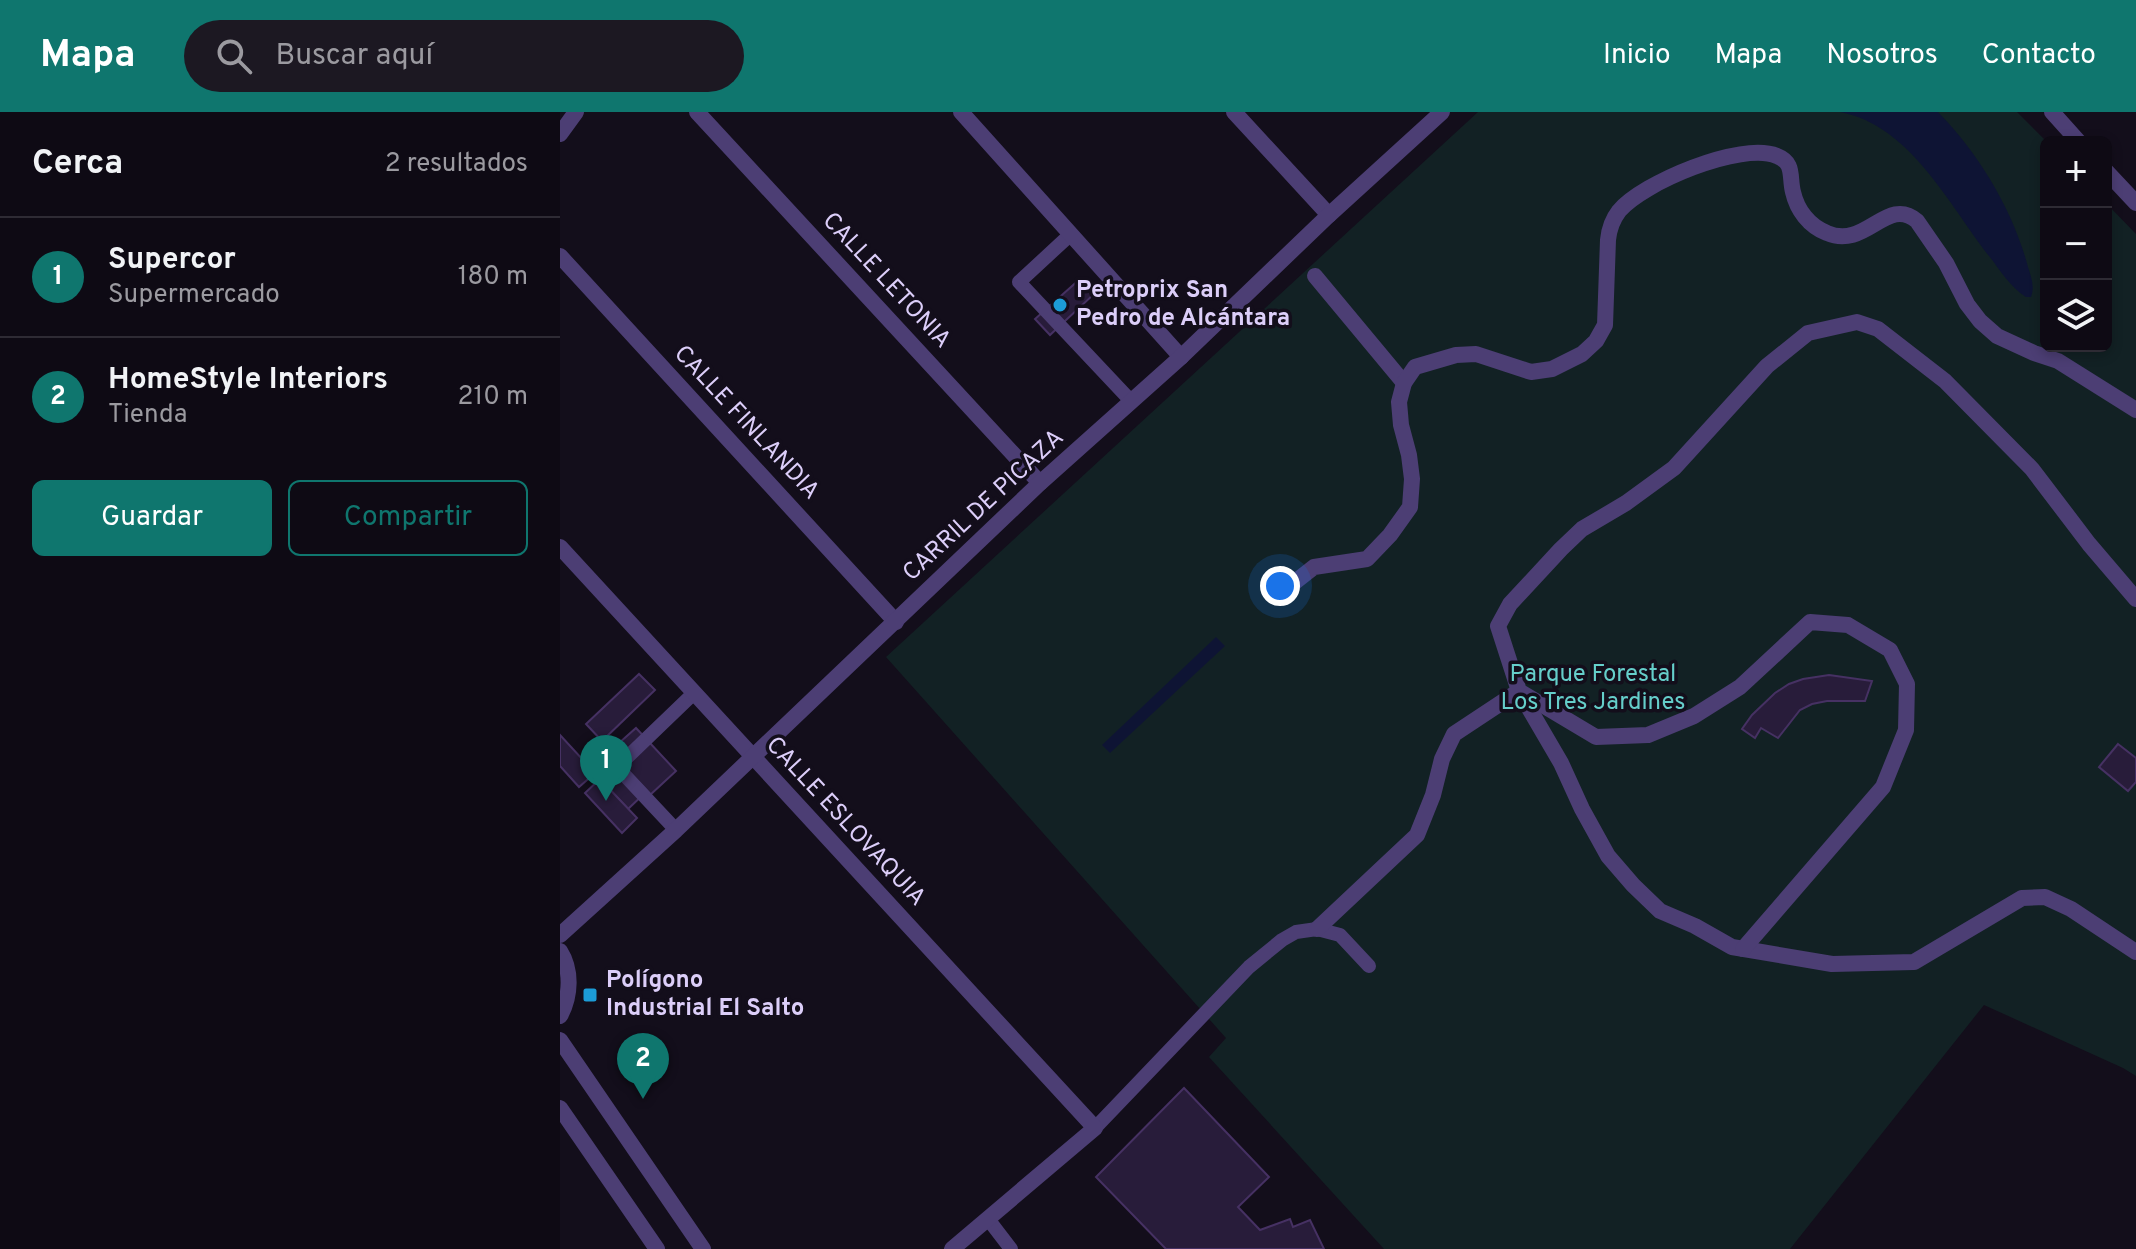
<!DOCTYPE html>
<html lang="es">
<head>
<meta charset="utf-8">
<style>
	:root { --surface:#0e0a14; --page:#1c1822; --text:#f1f3f6; --muted:#9b9aa0; --line:#2e2b34; --accent:#0f766e }
	body { margin:0; font-family:Overpass,sans-serif; background:var(--page); color:var(--text) }
	.controls { position:absolute; right:24px; top:24px; display:grid; overflow:hidden; border-radius:12px; box-shadow:0 4px 12px #0003 }
	.controls button { width:72px; height:72px; display:grid; place-items:center; padding:0; border:0; border-bottom:2px solid var(--line); background:var(--surface); color:var(--text); font:40px sans-serif }
	.you { position:absolute; left:720px; top:474px; width:28px; height:28px; margin:-20px; border:6px solid #fff; border-radius:50%; background:#1a73e8; box-shadow:0 0 0 12px #1a73e833 }
	.badge { display:grid; place-items:center; width:52px; height:52px; border-radius:50%; background:var(--accent); color:#fff; font-size:26px; font-weight:700 }
	.pin { position:absolute; translate:-50% -66px; filter:drop-shadow(0 2px 4px #0008) }
	.pin::after { content:''; position:absolute; top:42px; width:28px; height:24px; background:inherit; clip-path:polygon(0 0,100% 0,50% 100%) }
	.list { margin:0; padding:0; list-style:none }
	h2 { display:flex; justify-content:space-between; align-items:center; height:104px; margin:0; padding:0 32px; font-size:34px }
	h2 small { font-size:26px; font-weight:400; color:var(--muted) }
	.list li { display:grid; grid-template-columns:52px 1fr auto; gap:24px; align-items:center; box-sizing:border-box; height:120px; padding:0 32px; border-top:2px solid var(--line) }
	.list b { display:block; font-size:30px; white-space:nowrap }
	.list p { margin:0; font-size:26px; white-space:nowrap; color:var(--muted) }
	.list em { font-size:26px; font-style:normal; color:var(--muted) }
	.actions { display:flex; gap:16px; padding:24px 32px }
	.actions a { flex:1; padding:18px 0; border:2px solid var(--accent); border-radius:12px; text-align:center; font-size:28px; color:var(--accent) }
	.actions .main { background:var(--accent); color:#fff }
	.icon { flex:none; width:44px; height:44px; fill:none; stroke:currentColor; stroke-width:2; stroke-linecap:round; stroke-linejoin:round }
	.map { position:relative; flex:none; width:1576px; height:1137px; overflow:hidden }
	header { display:flex; align-items:center; gap:48px; box-sizing:border-box; height:112px; padding:0 40px; background:var(--accent); color:#fff }
	header strong { font-size:38px }
	nav { display:flex; gap:44px; margin-inline-start:auto; font-size:28px }
	.search { width:560px; height:72px; background:var(--page); display:flex; align-items:center; gap:20px; box-sizing:border-box; padding:0 28px; border-radius:44px; color:var(--muted); font-size:30px }
	main { display:flex }
	aside { flex:1; background:var(--surface) }
	.map>svg:first-child { display:block }
</style>
</head>
<body>
<header>
<strong>Mapa</strong>
<div class="search"><svg class="icon" aria-label="search" viewBox="0 0 24 24"><circle cx="10" cy="10" r="6"/><path d="M15 15l6 6"/></svg>Buscar aquí</div>
<nav><a>Inicio</a><a>Mapa</a><a>Nosotros</a><a>Contacto</a></nav>
</header>
<main>
<aside>
<h2>Cerca<small>2 resultados</small></h2>
<ul class="list">
<li><span class="badge">1</span><div><b>Supercor</b><p>Supermercado</p></div><em>180 m</em></li>
<li><span class="badge">2</span><div><b>HomeStyle Interiors</b><p>Tienda</p></div><em>210 m</em></li>
</ul>
<div class="actions"><a class="main">Guardar</a><a>Compartir</a></div>
</aside>
<div class="map">
<svg width="1576" height="1137" viewBox="0 0 1576 1137">
	<rect width="100%" height="100%" fill="#130e1b"/>
	<!-- green -->
	<path fill="#122124" d="M918 0H1457L1487 30 1486 234H1546V91L1576 122V964L1563 956 1424 893 1230 1137H824L649 945 666 926 326 545Z"/>
	<!-- water -->
	<g fill="#0e1434">
		<path d="M1280 0H1378C1419 42 1453 98 1468 155 1471 165 1475 174 1471 185H1466C1450 175 1440 158 1429 144 1389 93 1350 13 1280 0Z"/>
		<path d="M656 525 665 534 550 641 542 633Z"/>
	</g>
	<!-- building -->
	<g fill="#281c3a" stroke="#463163" stroke-width="2">
		<path d="M520 167 534 182 490 223 475 207Z"/>
		<path d="M79 562 95 578 42 629 26 612Z"/>
		<path d="M1269 563 1312 569 1305 589H1267L1252 592 1240 598 1218 626 1201 616 1195 626 1182 617 1192 603 1215 581 1229 572 1243 567Z"/>
		<path d="M76 616 116 659 90 683 50 639Z"/>
		<path d="M0 623 35 661 19 675 0 654Z"/>
		<path d="M1558 632 1576 646V670L1568 679 1539 655Z"/>
		<path d="M59 649 87 679 68 697 40 667Z"/>
		<path d="M40 667 77 706 62 721 25 681Z"/>
		<path d="M624 976 709 1065 678 1095 700 1118 730 1107 733 1115 750 1108 764 1137H606L536 1065Z"/>
	</g>
	<g fill="none" stroke-linecap="round" stroke-linejoin="round">
		<!-- lane -->
		<g stroke="#4c3e74" stroke-width="14">
			<path d="M511 122 459 170 571 289"/>
			<path d="M116 718 57 655 134 581"/>
			<path d="M535 1016 689 855 722 828 736 820 757 817 780 823 809 854"/>
			<path d="M428 1107 451 1137"/>
		</g>
		<!-- street -->
		<g stroke="#4c3e74" stroke-width="16">
			<path d="M137 0 480 371"/>
			<path d="M401 0 621 245"/>
			<path d="M674 0 769 103"/>
			<path d="M1492 0 1519 30"/>
			<path d="M0 22 16 0"/>
			<path d="M1546 59 1576 91"/>
			<path d="M0 144 336 510"/>
			<path d="M755 164 844 271"/>
			<path d="M0 435 535 1016 392 1137"/>
			<path d="M726 477 754 455 807 447 830 423 850 395 852 367 849 343 841 313 839 290 844 271 855 255 896 243 916 242 971 260 992 257 1022 242 1036 229 1045 213 1048 128C1049 118 1052 108 1059 99 1082 71 1181 29 1217 44 1235 51 1229 65 1233 80 1237 98 1249 114 1267 121 1306 138 1327 83 1357 109L1386 151 1407 192 1420 209 1437 224 1474 241 1498 249 1576 298"/>
			<path d="M757 817 857 723 873 683 882 647 894 622 959 579 1001 651 1022 697 1048 744 1073 773 1100 799 1135 814 1172 835 1272 852 1354 850 1462 786 1485 785 1511 797 1576 840"/>
			<path d="M0 823 116 718 480 371 621 245 769 103 882 0"/>
			<path d="M1183 837 1323 675 1346 618 1347 572 1330 538 1288 513 1250 510 1180 575 1134 604 1088 623 1036 625 959 579 938 514 950 492 1001 437 1022 417 1066 391 1114 356 1207 254 1248 221 1297 210 1318 217 1385 269 1472 357 1529 432 1576 487"/>
			<path d="M0 839C12 858 11 884 0 904"/>
			<path d="M0 928 143 1137"/>
			<path d="M0 996 97 1137"/>
		</g>
	</g>
	<!-- markers -->
	<g fill="#1c9cd7" stroke="#130e1b" stroke-width="3">
		<circle cx="500" cy="193" r="8"/>
		<rect x="22" y="875" width="16" height="16" rx="4"/>
	</g>
	<g text-anchor="middle" dominant-baseline="central" stroke-width="7" stroke-linejoin="round" paint-order="stroke">
		<!-- street labels -->
		<g font-size="24" fill="#dccef9" stroke="#130e1b">
			<text transform="translate(326 169) rotate(47)">CALLE LETONIA</text>
			<text transform="translate(186 311) rotate(47)">CALLE FINLANDIA</text>
			<text transform="translate(424 394) rotate(-43)">CARRIL DE PICAZA</text>
			<text transform="translate(285 710) rotate(47)">CALLE ESLOVAQUIA</text>
		</g>
		<!-- poi labels -->
		<g font-size="24" font-weight="bold" fill="#dccef9" stroke="#130e1b" text-anchor="start">
			<text x="516" y="179">Petroprix San<tspan x="516" dy="28">Pedro de Alcántara</tspan></text>
			<text x="46" y="869">Polígono<tspan x="46" dy="28">Industrial El Salto</tspan></text>
		</g>
		<!-- park labels -->
		<g font-size="24" fill="#65ceca" stroke="#130e1b">
			<text x="1033" y="563">Parque Forestal<tspan x="1033" dy="28">Los Tres Jardines</tspan></text>
		</g>
	</g>
</svg>
<div class="controls">
<button>+</button>
<button>−</button>
<button><svg class="icon" aria-label="layers" viewBox="0 0 24 24"><path d="M12 4l9 5-9 5-9-5zM3 14l9 5 9-5"/></svg></button>
</div>
<div class="you"></div>
<div class="pin badge" style="left:46px;top:689px">1</div>
<div class="pin badge" style="left:83px;top:987px">2</div>
</div>
</main>
</body>
</html>
